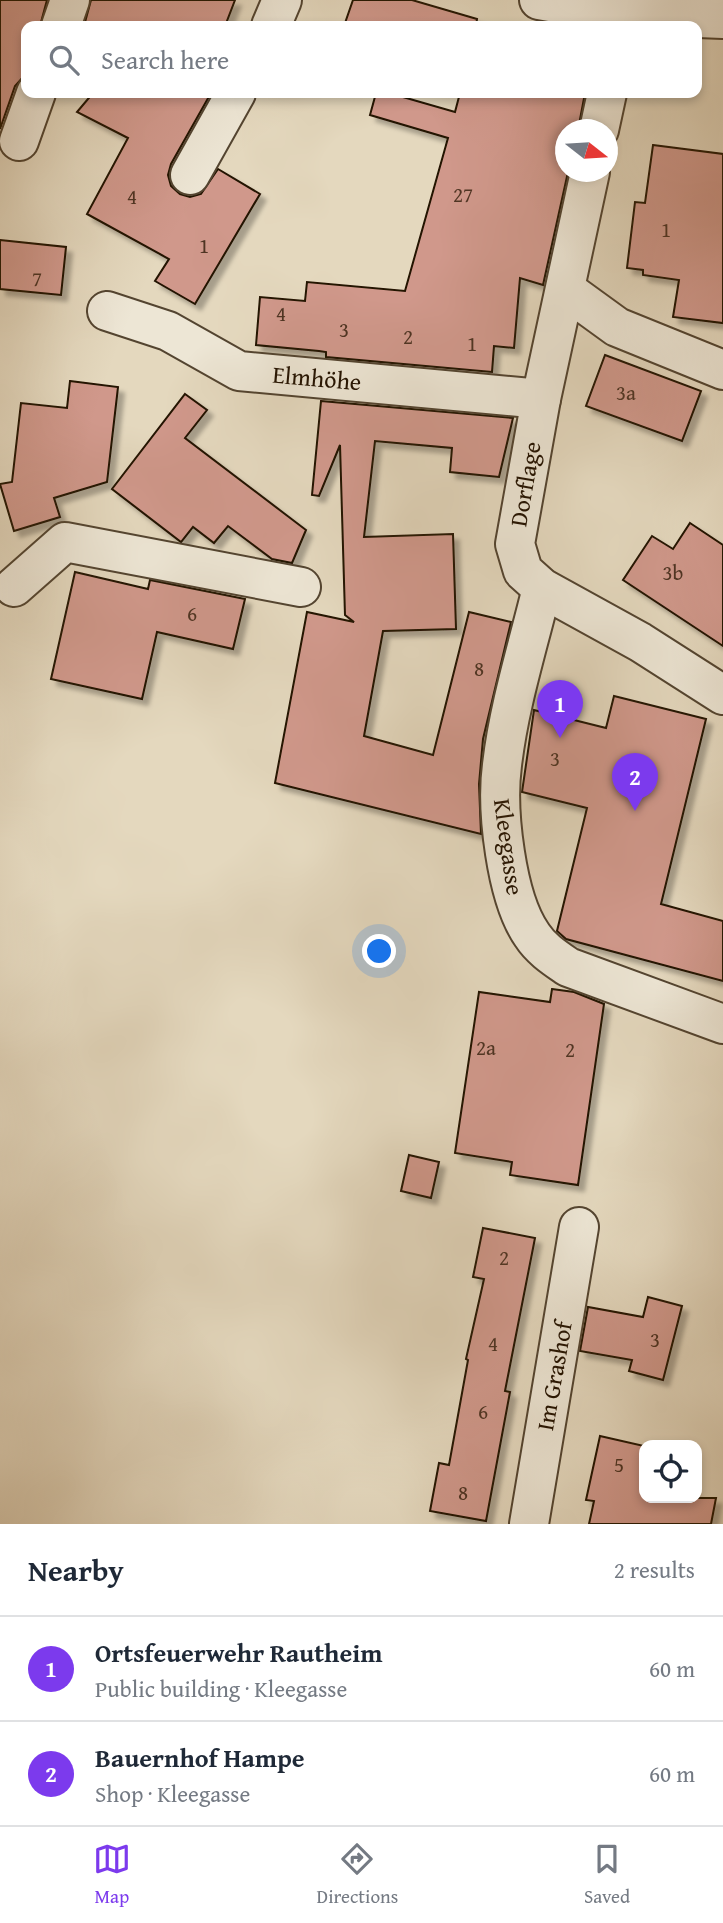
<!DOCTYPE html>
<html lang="en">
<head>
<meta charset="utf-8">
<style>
	:root { --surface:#fff; --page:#f2f2f3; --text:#1f2937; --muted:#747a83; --line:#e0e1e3; --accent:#7c3aed }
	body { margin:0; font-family:"Gentium Book Plus",serif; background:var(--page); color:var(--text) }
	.controls { position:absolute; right:21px; bottom:21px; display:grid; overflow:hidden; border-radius:14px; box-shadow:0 4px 10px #0003 }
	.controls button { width:63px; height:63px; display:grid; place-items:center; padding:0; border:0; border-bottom:2px solid var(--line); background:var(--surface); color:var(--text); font:35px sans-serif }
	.compass { position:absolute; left:555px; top:119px; width:63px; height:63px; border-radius:50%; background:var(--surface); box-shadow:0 4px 10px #0003; rotate:107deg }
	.you { position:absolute; left:380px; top:952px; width:24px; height:24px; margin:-18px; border:5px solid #fff; border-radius:50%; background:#1a73e8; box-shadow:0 0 0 10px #1a73e833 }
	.badge { display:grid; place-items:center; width:46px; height:46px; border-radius:50%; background:var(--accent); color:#fff; font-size:23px; font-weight:700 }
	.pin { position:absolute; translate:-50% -58px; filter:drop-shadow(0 2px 4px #0008) }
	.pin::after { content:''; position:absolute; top:37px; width:24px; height:21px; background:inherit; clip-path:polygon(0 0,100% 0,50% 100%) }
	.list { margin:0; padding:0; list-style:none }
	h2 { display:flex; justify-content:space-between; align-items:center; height:91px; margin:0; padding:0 28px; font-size:30px }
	h2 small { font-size:23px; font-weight:400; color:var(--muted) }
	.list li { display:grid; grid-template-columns:46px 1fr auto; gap:21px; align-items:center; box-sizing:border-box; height:105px; padding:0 28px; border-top:2px solid var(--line) }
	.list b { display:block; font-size:26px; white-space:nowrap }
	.list p { margin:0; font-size:23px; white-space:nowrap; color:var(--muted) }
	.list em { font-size:23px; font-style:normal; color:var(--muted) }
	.icon { flex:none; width:38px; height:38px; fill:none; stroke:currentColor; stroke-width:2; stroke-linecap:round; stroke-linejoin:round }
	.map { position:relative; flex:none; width:723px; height:1524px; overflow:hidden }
	.search { position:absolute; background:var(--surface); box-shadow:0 4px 10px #0003; left:21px; right:21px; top:21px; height:77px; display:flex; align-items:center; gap:18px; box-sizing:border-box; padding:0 24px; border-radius:14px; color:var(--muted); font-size:26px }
	.sheet { height:301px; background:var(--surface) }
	nav { display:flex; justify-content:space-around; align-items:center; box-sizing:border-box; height:98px; border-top:2px solid var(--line); background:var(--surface); font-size:19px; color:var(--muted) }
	nav a { display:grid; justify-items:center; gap:4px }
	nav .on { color:var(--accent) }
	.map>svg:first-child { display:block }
</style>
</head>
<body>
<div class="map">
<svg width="723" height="1524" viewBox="0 0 723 1524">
	<defs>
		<filter id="shadow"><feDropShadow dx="6" dy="6" stdDeviation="2" flood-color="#0004"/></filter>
	</defs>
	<rect width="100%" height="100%" fill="#e4d8be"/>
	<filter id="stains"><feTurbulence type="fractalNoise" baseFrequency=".00286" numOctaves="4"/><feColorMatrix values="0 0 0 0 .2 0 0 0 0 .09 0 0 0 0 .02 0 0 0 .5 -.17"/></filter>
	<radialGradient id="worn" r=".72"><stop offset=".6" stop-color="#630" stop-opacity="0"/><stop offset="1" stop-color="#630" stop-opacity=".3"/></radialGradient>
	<!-- building -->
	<g fill="#d0988b" stroke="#231200" stroke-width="2" filter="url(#shadow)">
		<path d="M0 0H47L40 26H26V74L15 86 0 129Z"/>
		<path d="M91 0H235L225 26H84Z"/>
		<path d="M353 0H412L477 19 476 26H344Z"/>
		<path d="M93 93H211L171 164 168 175 171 186 180 194 190 197 201 194 218 169 260 194 195 304 155 281 169 259 87 214 128 138 77 112Z"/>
		<path d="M376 93H389L455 112 460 93H585L578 130H565L568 172 543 285 520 278 514 348 494 346 492 372 326 357V352L319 351 256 345 260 297 305 301 307 282 405 291 448 138 370 115Z"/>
		<path d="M653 145 723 154V323L673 317 679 280 643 275V270L627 268 635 202 645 203Z"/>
		<path d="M0 240 66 247 61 295 0 289Z"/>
		<path d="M605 355 701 391 682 441 586 406Z"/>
		<path d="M70 381 118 387 107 482 54 498 60 517 14 531 0 484 12 482 21 403 67 408Z"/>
		<path d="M185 394 207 410 185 438 306 530 292 563 272 559 228 526 214 543 193 527 181 542 112 489Z"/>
		<path d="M321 401 513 418 499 477 450 472 452 448 375 441 364 537 453 534 456 629 383 631 364 736 433 755 469 612 511 622 483 739 479 784 481 834 275 783 307 612 354 622 345 615 340 445 319 496 312 495Z"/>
		<path d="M690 523 723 545V646L623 580 652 536 673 549Z"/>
		<path d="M75 572 148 589 150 580 245 599 233 649 157 632 142 699 51 679Z"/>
		<path d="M614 696 706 719 661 904 723 921V981L566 939 557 931 587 808 522 792 534 710 606 728Z"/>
		<path d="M552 989 574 992 604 1004 578 1185 510 1175 512 1162 455 1153 479 992 550 1002Z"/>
		<path d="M409 1155 439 1162 431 1198 401 1191Z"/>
		<path d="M483 1228 535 1238 505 1391 510 1392 486 1521 430 1511 439 1463 449 1465 468 1360 466 1359 484 1279 473 1277Z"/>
		<path d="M648 1297 682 1306 663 1380 629 1371 632 1360 580 1351 588 1307 643 1317Z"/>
		<path d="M600 1436 644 1446V1498H716L711 1524H589L594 1501 586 1500Z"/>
	</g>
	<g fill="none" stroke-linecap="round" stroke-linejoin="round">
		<!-- minor casing -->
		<g stroke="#534430" stroke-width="42">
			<g id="minor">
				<path d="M539 0 623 15 723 19"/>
				<path d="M61 26 70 0"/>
				<path d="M271 26 282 0"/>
				<path d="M599 130 607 93"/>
				<path d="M19 141 36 93"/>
				<path d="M590 172 541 399 515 544 523 571 542 588 640 642 723 695"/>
				<path d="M190 175 236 93"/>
				<path d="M566 290 617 327 723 370"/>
				<path d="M107 311 168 331 239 371 541 399"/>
				<path d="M14 587 65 542 301 587"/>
				<path d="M542 588C528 646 509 705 502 765 496 810 506 898 532 935 541 949 555 958 568 967L723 1024"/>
				<path d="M529 1524 579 1227"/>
			</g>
		</g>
		<!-- minor -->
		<use href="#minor" stroke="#ede6d5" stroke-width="38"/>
	</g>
	<g text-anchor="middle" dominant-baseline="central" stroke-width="5" stroke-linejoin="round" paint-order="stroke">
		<!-- number labels -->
		<g font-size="21" fill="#4e3423">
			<text x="463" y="194">27</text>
			<text x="132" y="196">4</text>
			<text x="666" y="229">1</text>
			<text x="204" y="245">1</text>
			<text x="37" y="278">7</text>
			<text x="281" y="313">4</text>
			<text x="344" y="329">3</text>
			<text x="408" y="336">2</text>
			<text x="472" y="343">1</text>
			<text x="626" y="392">3a</text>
			<text x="673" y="572">3b</text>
			<text x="192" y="613">6</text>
			<text x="479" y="668">8</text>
			<text x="555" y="758">3</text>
			<text x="486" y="1047">2a</text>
			<text x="570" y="1049">2</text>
			<text x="504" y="1257">2</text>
			<text x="655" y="1339">3</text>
			<text x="493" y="1343">4</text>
			<text x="483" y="1411">6</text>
			<text x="619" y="1464">5</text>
			<text x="463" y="1492">8</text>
		</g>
		<!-- street labels -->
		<g font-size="24" fill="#231200" stroke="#ede6d5">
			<text transform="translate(317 378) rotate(5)">Elmhöhe</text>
			<text transform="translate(525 484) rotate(-80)">Dorflage</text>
			<text transform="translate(509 847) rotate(82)">Kleegasse</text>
			<text transform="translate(554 1376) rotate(-80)">Im Grashof</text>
		</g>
	</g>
	<rect width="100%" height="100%" filter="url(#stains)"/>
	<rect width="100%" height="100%" fill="url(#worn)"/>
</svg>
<div class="controls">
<button><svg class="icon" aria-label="locate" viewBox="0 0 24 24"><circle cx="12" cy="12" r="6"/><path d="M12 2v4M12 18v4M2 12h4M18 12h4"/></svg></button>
</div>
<svg class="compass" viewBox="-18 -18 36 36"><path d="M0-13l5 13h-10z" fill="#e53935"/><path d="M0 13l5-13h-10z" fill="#747a83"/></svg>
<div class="you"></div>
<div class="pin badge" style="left:560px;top:738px">1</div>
<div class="pin badge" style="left:635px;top:811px">2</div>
<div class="search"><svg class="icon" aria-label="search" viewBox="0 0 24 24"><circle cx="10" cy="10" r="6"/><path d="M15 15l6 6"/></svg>Search here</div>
</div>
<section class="sheet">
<h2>Nearby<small>2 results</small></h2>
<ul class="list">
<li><span class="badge">1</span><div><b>Ortsfeuerwehr Rautheim</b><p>Public building · Kleegasse</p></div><em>60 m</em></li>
<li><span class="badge">2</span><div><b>Bauernhof Hampe</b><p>Shop · Kleegasse</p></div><em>60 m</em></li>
</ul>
</section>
<nav>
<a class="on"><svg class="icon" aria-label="map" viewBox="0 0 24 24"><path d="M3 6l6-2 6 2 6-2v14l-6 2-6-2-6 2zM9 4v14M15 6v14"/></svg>Map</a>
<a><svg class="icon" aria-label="directions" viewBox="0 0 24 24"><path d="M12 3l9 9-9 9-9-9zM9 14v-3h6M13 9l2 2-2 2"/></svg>Directions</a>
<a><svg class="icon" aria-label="saved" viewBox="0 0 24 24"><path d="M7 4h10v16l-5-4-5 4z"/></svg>Saved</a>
</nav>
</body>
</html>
